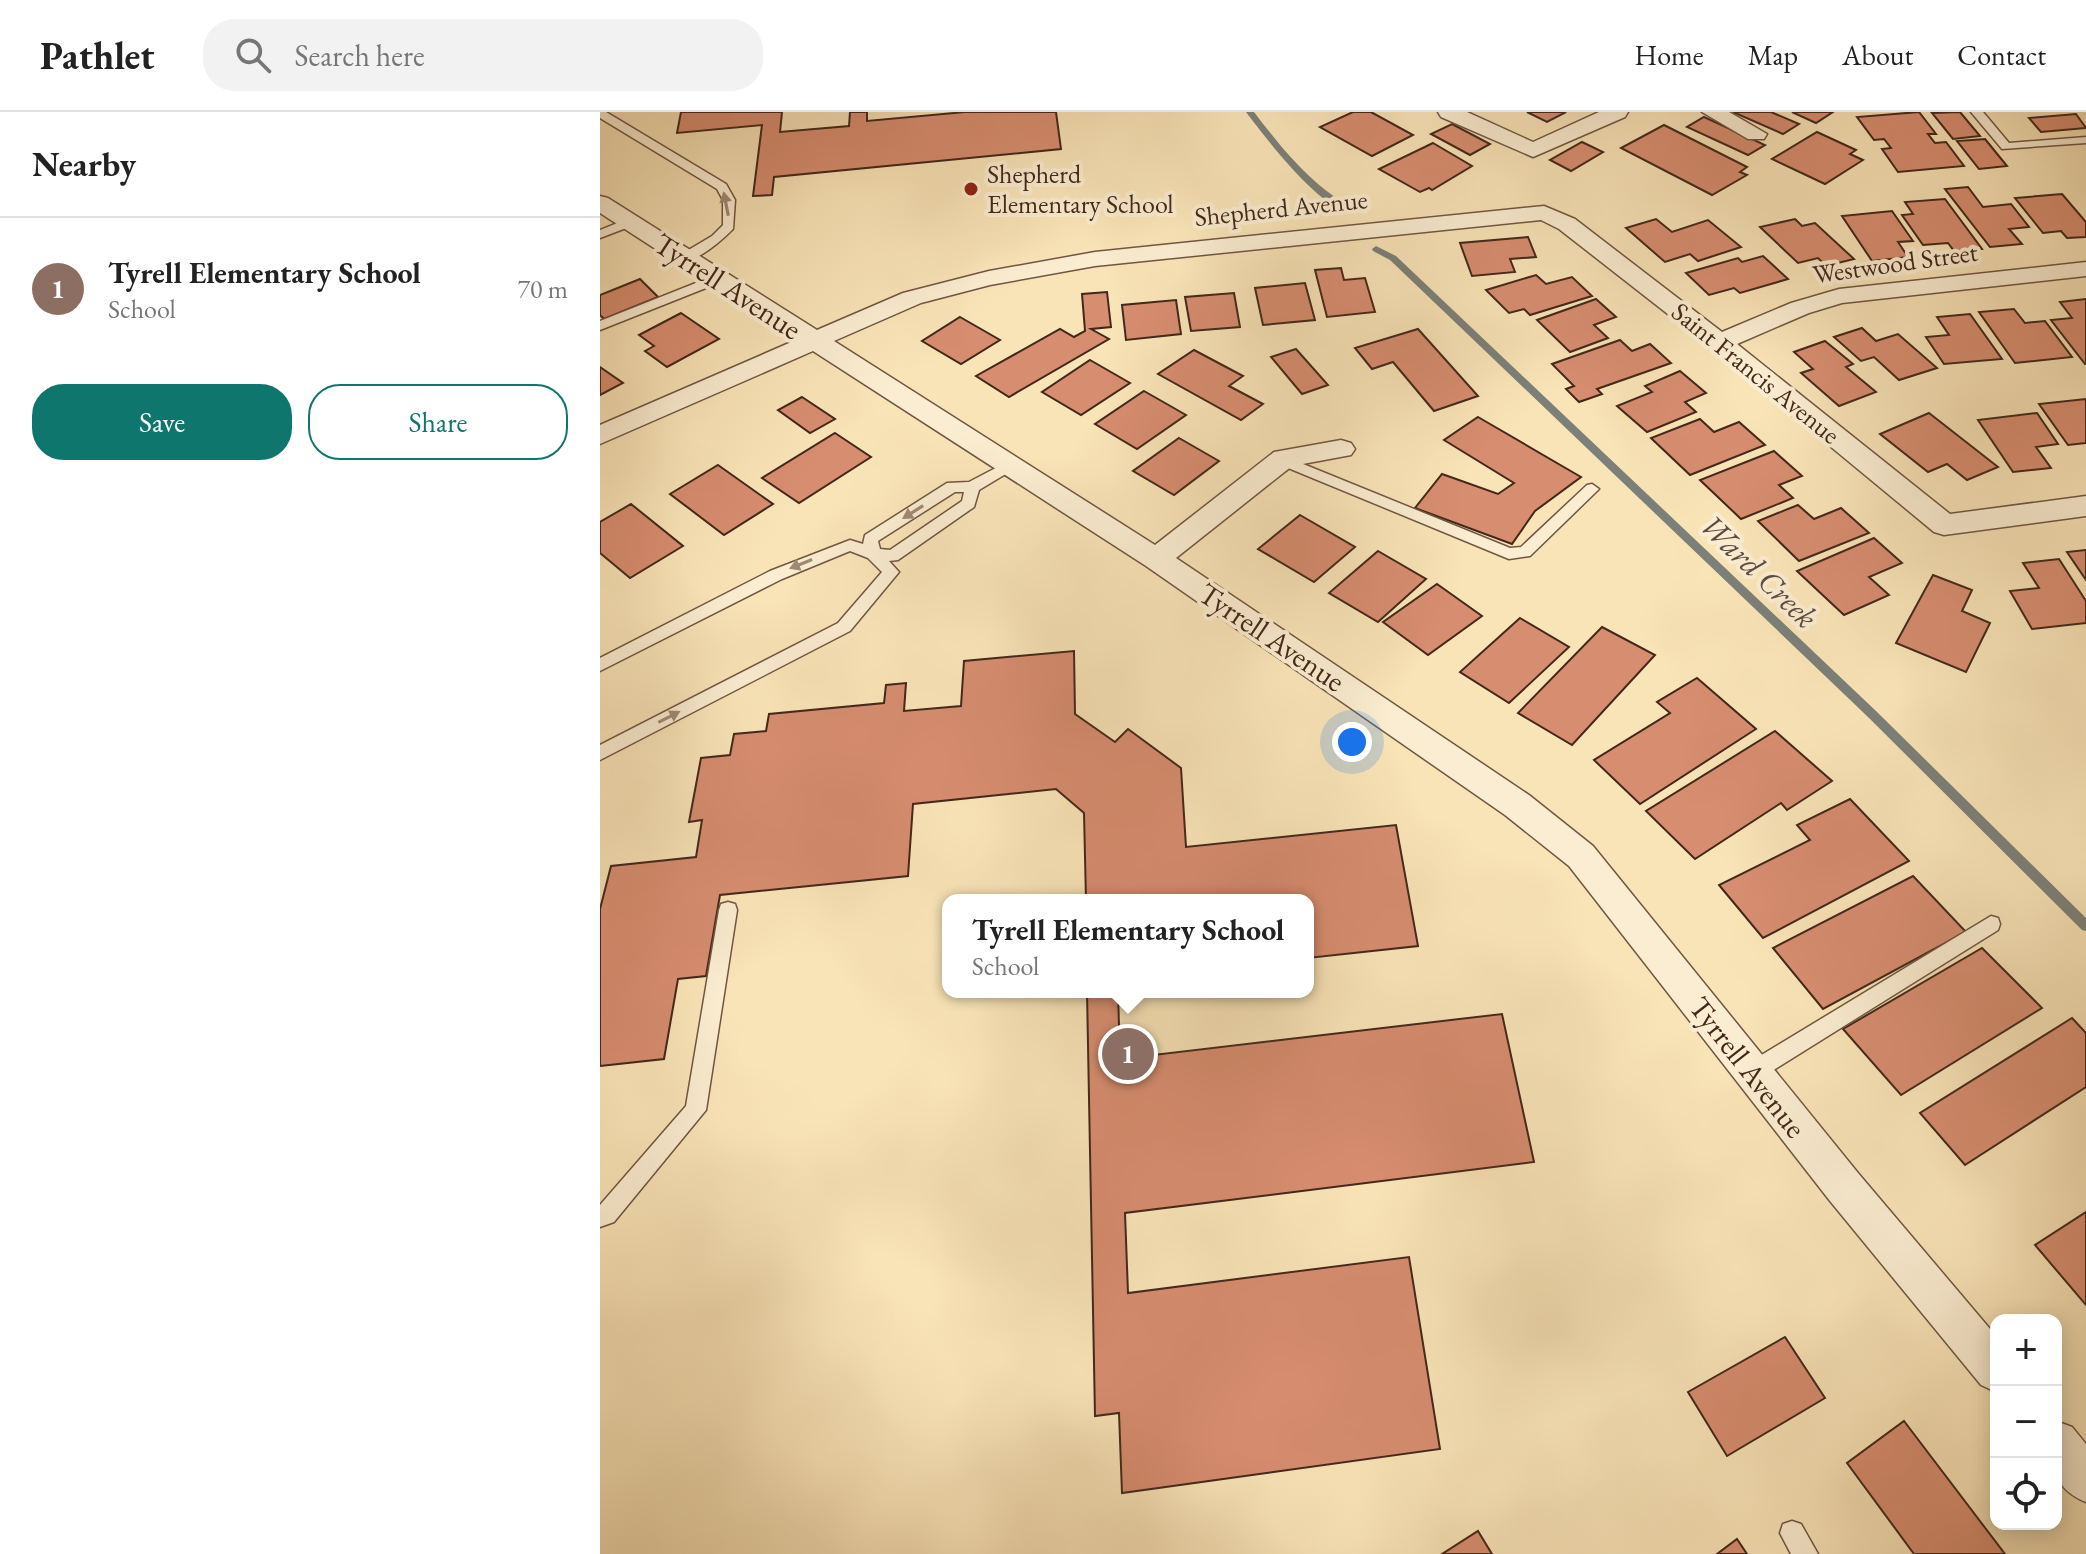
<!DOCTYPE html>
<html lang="en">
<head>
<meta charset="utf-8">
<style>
	:root { --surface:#fff; --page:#f2f2f2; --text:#222; --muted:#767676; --line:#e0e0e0; --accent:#0f766e }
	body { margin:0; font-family:"EB Garamond",serif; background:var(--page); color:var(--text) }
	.controls { position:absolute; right:24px; bottom:24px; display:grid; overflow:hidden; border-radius:16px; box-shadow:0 4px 20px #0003 }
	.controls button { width:72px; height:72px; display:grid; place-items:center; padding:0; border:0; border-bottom:2px solid var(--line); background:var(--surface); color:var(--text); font:40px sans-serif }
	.you { position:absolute; left:752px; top:630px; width:28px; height:28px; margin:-20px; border:6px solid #fff; border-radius:50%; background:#1a73e8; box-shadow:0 0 0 12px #1a73e833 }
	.badge { display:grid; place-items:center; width:52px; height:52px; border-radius:50%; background:var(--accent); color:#fff; font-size:26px; font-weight:700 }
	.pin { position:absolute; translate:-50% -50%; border:4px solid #fff; box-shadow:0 2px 8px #0006 }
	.popup { position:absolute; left:342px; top:782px; width:372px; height:104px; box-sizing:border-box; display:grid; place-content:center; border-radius:16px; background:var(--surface); filter:drop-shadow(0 2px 6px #0005); font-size:26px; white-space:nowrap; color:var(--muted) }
	.popup b { font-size:30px; color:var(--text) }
	.popup::after { content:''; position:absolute; left:50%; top:100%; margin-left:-16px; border:16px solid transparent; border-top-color:var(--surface) }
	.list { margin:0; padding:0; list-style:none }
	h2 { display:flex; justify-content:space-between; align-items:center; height:104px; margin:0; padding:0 32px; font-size:34px }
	h2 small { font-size:26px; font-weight:400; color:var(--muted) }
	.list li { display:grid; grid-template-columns:52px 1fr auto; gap:24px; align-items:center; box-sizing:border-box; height:144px; padding:0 32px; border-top:2px solid var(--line) }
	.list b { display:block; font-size:30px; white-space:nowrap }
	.list p { margin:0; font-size:26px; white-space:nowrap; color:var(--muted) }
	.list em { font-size:26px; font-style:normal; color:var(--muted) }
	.actions { display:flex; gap:16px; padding:24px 32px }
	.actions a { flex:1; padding:18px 0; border:2px solid var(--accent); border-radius:32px; text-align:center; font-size:28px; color:var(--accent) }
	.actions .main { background:var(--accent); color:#fff }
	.icon { flex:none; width:44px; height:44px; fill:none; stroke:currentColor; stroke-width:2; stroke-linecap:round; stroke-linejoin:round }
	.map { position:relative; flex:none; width:1486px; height:1442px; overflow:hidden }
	header { display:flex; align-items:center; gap:48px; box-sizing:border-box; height:112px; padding:0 40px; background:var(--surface); border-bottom:2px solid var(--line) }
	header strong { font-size:38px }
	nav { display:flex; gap:44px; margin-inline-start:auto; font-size:28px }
	.search { width:560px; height:72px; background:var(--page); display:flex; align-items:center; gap:20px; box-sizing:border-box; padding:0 28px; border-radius:32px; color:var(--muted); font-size:30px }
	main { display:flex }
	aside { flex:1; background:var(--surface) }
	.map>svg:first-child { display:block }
</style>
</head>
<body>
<header>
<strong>Pathlet</strong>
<div class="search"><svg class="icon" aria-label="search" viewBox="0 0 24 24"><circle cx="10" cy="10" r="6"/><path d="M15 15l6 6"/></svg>Search here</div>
<nav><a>Home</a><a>Map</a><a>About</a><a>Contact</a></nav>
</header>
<main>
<aside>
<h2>Nearby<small></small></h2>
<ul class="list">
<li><span class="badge" style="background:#8d6e63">1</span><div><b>Tyrell Elementary School</b><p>School</p></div><em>70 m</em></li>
</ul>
<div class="actions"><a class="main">Save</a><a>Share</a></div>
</aside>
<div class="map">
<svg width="1486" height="1442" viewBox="0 0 1486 1442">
	<rect width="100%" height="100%" fill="#f9e4b8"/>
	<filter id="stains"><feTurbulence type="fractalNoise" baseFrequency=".0025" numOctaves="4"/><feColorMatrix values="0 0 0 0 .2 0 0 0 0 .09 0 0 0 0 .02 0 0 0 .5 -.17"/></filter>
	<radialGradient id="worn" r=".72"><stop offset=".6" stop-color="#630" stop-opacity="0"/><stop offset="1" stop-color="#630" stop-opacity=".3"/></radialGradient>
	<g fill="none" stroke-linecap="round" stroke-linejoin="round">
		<!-- stream -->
		<g fill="#7c8079" fill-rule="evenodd">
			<path d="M646 0H654C683 38 712 74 754 97V101C721 100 666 26 646 0Z"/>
			<path d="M776 134 796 144 1276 599 1486 806V819L1482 818 1268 605 790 148 773 139 772 137Z"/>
		</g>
	</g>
	<!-- building -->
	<g fill="#d78d70" stroke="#43271a" stroke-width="2">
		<path d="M81 0H182L180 20 249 14 250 0H267V9L365 0H456L461 37 174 65 172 83 153 84 162 13 77 21Z"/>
		<path d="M753 0H771L813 23 772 44 720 15Z"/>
		<path d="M927 0H966L947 10Z"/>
		<path d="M1133 0H1171L1199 12 1183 22Z"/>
		<path d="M1192 0H1233L1216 11Z"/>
		<path d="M1319 0 1336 22H1328L1335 31 1346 30 1364 54 1298 60 1282 37 1291 36 1284 27 1274 28 1257 5Z"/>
		<path d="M1360 0 1380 24 1353 27 1332 1Z"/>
		<path d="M1476 2 1486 16 1441 20 1429 6Z"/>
		<path d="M1104 5 1165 33 1148 43 1087 15Z"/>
		<path d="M852 12 890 32 870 43 831 22Z"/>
		<path d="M1064 13 1147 55 1140 60 1147 63 1112 83 1021 36Z"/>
		<path d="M1217 20 1256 38 1250 42 1263 48 1225 72 1172 47Z"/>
		<path d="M1385 27 1407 54 1379 57 1357 29Z"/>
		<path d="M982 30 1003 40 971 59 950 48Z"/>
		<path d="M833 31 872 54 832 78 829 76 820 80 779 57Z"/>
		<path d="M1368 75 1383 95 1411 92 1429 115 1409 117 1422 132 1390 135 1345 77Z"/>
		<path d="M1462 82 1486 110V125L1467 126 1461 119 1443 121 1415 86Z"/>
		<path d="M1345 87 1382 137 1354 139 1348 131 1323 133 1302 103 1313 102 1305 90Z"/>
		<path d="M1292 99 1313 129 1298 130 1308 145 1272 149 1242 104Z"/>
		<path d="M1056 107 1072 120 1108 108 1141 135 1098 149 1090 142 1065 150 1026 116Z"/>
		<path d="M1195 107 1202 114 1215 111 1254 147 1226 154 1218 146 1198 151 1160 115Z"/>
		<path d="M928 125 936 145 910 147 915 160 872 164 860 131Z"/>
		<path d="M1163 144 1188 167 1140 181 1134 176 1109 183 1086 161 1138 146 1142 150Z"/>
		<path d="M741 156 744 168 765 166 775 200 727 205 715 158Z"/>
		<path d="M936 163 946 172 972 165 992 184 930 203 924 197 909 201 886 178Z"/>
		<path d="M40 167 58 185 4 207 0 203V183Z"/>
		<path d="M705 171 715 208 663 213 655 176Z"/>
		<path d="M507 180 511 215 491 217 509 227 409 285 376 264 460 217 474 225 485 219 482 182Z"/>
		<path d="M634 181 640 215 591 219 585 185Z"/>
		<path d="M996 187 1016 205 994 213 1008 226 970 240 937 208Z"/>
		<path d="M1486 187V252H1485L1451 208 1472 206 1460 190Z"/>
		<path d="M576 188 581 222 526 228 522 193Z"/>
		<path d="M1414 197 1425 211 1445 209 1472 245 1415 251 1379 200Z"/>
		<path d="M81 201 119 227 67 255 45 239 54 234 39 223Z"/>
		<path d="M1370 202 1402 247 1344 252 1326 225 1349 223 1337 205Z"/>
		<path d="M360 205 400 228 361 252 322 229Z"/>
		<path d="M1262 216 1276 229 1298 222 1337 256 1299 268 1274 245 1261 249 1234 225Z"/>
		<path d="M818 217 878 284 834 299 793 250 772 257 755 236Z"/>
		<path d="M1020 228 1032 239 1050 232 1071 251 997 277 1002 282 979 290 966 277 974 274 952 252Z"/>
		<path d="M1225 229 1253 252 1246 255 1276 280 1239 294 1201 261 1213 257 1194 240Z"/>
		<path d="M696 237 728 273 702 282 671 245Z"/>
		<path d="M594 238 643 264 629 274 663 292 641 308 558 262Z"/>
		<path d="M490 248 530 271 481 303 442 280Z"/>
		<path d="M0 255 23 271 0 283Z"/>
		<path d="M1080 259 1106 281 1085 290 1096 300 1047 320 1017 294 1052 280 1045 274Z"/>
		<path d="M544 279 586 303 537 337 495 312Z"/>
		<path d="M202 285 235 307 210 321 178 298Z"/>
		<path d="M1486 287V331L1468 333 1439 292Z"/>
		<path d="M1329 301 1398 355 1367 368 1347 352 1328 360 1280 322Z"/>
		<path d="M1437 301 1458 332 1436 335 1451 356 1413 360 1378 308Z"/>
		<path d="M878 305 981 365 935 399 912 432 815 396 842 362 898 382 914 371 844 328Z"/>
		<path d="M1100 307 1114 320 1139 310 1165 333 1090 363 1051 326Z"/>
		<path d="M235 321 271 345 199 391 162 366Z"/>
		<path d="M579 326 619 349 574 383 533 359Z"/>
		<path d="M1174 339 1202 364 1179 373 1193 386 1141 407 1100 368Z"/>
		<path d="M118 353 173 392 124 423 70 382Z"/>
		<path d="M31 392 83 434 30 466 0 441V410Z"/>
		<path d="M1198 393 1214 407 1241 396 1269 421 1199 449 1158 409Z"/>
		<path d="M700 403 755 435 714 470 658 437Z"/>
		<path d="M1274 426 1302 451 1269 465 1289 483 1244 503 1197 459Z"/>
		<path d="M1486 438V468L1467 440Z"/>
		<path d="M778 439 826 467 778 510 729 481Z"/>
		<path d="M1459 447 1486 489V511L1432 517 1410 479 1439 476 1423 451Z"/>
		<path d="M1333 463 1372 478 1362 499 1390 511 1366 560 1296 531Z"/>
		<path d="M837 472 882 504 828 543 783 510Z"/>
		<path d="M920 506 969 535 909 591 860 560Z"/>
		<path d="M1002 515 1055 543 972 633 918 601Z"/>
		<path d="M474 539 475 602 515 630 528 617 581 656 586 735 796 713 818 834 708 846V788H486L484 701 456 677 313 692 308 764 120 783 106 864 78 867 64 947 0 954V797L11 754 96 745 102 708 89 710 101 646 130 643 134 622 166 619 169 602 284 591 286 573 306 571 304 599 361 594 364 549Z"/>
		<path d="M1097 566 1156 617 1040 692 994 648 1070 601 1057 590Z"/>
		<path d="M1175 619 1232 669 1187 698 1181 691 1095 747 1046 699Z"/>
		<path d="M1250 687 1309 749 1163 826 1119 773 1210 728 1197 713Z"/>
		<path d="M1313 764 1366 820 1223 897 1173 836Z"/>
		<path d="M1382 836 1442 896 1301 983 1243 917Z"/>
		<path d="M487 880H518L520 947 902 902 934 1050 525 1101 528 1181 809 1145 840 1337 522 1381 519 1301 495 1304Z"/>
		<path d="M1472 906 1486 921V975L1365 1053 1320 1001Z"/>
		<path d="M1486 1100V1193L1435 1133Z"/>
		<path d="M1185 1225 1225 1286 1127 1344 1088 1280Z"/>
		<path d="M1304 1309 1405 1442H1314L1247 1351Z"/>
		<path d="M878 1419 892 1442H842Z"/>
		<path d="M1137 1427 1147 1442H1117Z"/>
	</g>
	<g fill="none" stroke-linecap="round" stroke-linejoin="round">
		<!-- service casing -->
		<g stroke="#705642" stroke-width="3">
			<g id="service">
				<path d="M0 0H6L126 72 135 88 133 117C121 129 98 150 80 149V143L112 124 123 113V88L117 77 0 6Z"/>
				<path d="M1371 0H1383L1409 31 1486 25V31L1402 37Z"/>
				<path d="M30 106 36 110 34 113 0 126V118Z"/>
				<path d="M116 163 122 167 121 170 0 218V209Z"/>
				<path d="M681 343 910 436 921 435 987 373 992 372 999 377 930 444 909 447 676 351V345Z"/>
				<path d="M409 349 416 354 414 357 379 378 374 395 298 448 289 449 299 460 250 519 0 648V633L238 511 282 460 268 446 250 439 182 467 0 559V546L170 459 250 428 263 432 265 423 347 371 369 370ZM355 380H364L362 389 290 438 280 437 278 429Z"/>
				<path d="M128 790 135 792 137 798 106 998 14 1110 0 1115V1093L86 994 119 798 121 792Z"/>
				<path d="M1391 804 1398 806 1400 812 1398 818 1159 967 1152 969 1145 967 1142 960 1145 953Z"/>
				<path d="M1192 1409 1201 1412 1218 1442H1191L1180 1421 1183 1412Z"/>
			</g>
		</g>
		<!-- minor casing -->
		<g stroke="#705642" stroke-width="3">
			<g id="minor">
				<path d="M838 0H867L933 30 999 0H1028L1025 5 933 45 841 5Z"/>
				<path d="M1102 0H1129L1167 22 1164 27H1148Z"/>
				<path d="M0 84 8 86 217 218 303 181 389 159 495 140 944 94 975 107 1122 220 1191 191 1239 177 1486 150V164L1242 191 1209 201 1137 232 1350 402 1486 384V404L1344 423 1334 420 1110 235 959 117 941 108 495 154 390 173 321 191 234 229 555 433 674 340 741 328 751 331 755 337 751 343 692 354 576 446 929 683 993 734 1258 1061 1396 1224V1280L1381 1273 1230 1089 969 754 905 703 546 454 213 239 0 332V313L196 228 0 101Z"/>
				<path d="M1456 1309 1472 1315 1486 1332V1390C1445 1373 1456 1346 1456 1309Z"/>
			</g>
		</g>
		<!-- service -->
		<use href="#service" fill="#fbedd1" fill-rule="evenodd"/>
		<!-- minor -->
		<use href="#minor" fill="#fbedd1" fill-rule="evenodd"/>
	</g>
	<!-- one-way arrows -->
	<defs><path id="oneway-solid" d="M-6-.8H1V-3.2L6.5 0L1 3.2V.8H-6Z" transform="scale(2)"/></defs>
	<g fill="#9f8a76">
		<use href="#oneway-solid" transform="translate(126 92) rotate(-101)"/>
		<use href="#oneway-solid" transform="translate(313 400) rotate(148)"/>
		<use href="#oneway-solid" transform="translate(201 452) rotate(158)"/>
		<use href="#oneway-solid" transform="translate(69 605) rotate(-27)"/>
	</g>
	<!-- markers -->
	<circle fill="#8f2418" stroke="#fbedd1" stroke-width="3" cx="371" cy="77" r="8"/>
	<g text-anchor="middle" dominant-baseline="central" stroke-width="8" stroke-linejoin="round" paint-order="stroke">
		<!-- far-poi labels -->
		<g font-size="26" fill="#43271a" stroke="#fbedd1" text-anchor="start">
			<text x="387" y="62">Shepherd<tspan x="387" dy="30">Elementary School</tspan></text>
		</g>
		<!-- far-street labels -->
		<g font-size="26" fill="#43271a" stroke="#fbedd1">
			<text transform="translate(681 96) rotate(-6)">Shepherd Avenue</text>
			<text transform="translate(1295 151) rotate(-8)">Westwood Street</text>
			<text transform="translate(1156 261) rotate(39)">Saint Francis Avenue</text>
		</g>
		<!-- street labels -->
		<g font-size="30" fill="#43271a" stroke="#fbedd1">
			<text transform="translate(128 174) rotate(33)">Tyrrell Avenue</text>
			<text transform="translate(672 525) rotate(34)">Tyrrell Avenue</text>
			<text transform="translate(1148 955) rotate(52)">Tyrrell Avenue</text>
		</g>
		<!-- water labels -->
		<g font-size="32" font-style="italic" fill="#5b4c42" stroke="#fbedd1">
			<text transform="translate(1159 459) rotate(44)">Ward Creek</text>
		</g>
	</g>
	<rect width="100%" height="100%" filter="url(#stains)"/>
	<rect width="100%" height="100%" fill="url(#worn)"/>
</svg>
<div class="controls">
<button>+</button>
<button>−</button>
<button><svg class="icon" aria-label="locate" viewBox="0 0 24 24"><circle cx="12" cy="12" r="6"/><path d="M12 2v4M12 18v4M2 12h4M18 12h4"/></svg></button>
</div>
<div class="you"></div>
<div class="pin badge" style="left:528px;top:942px;background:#8d6e63">1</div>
<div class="popup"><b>Tyrell Elementary School</b>School</div>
</div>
</main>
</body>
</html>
